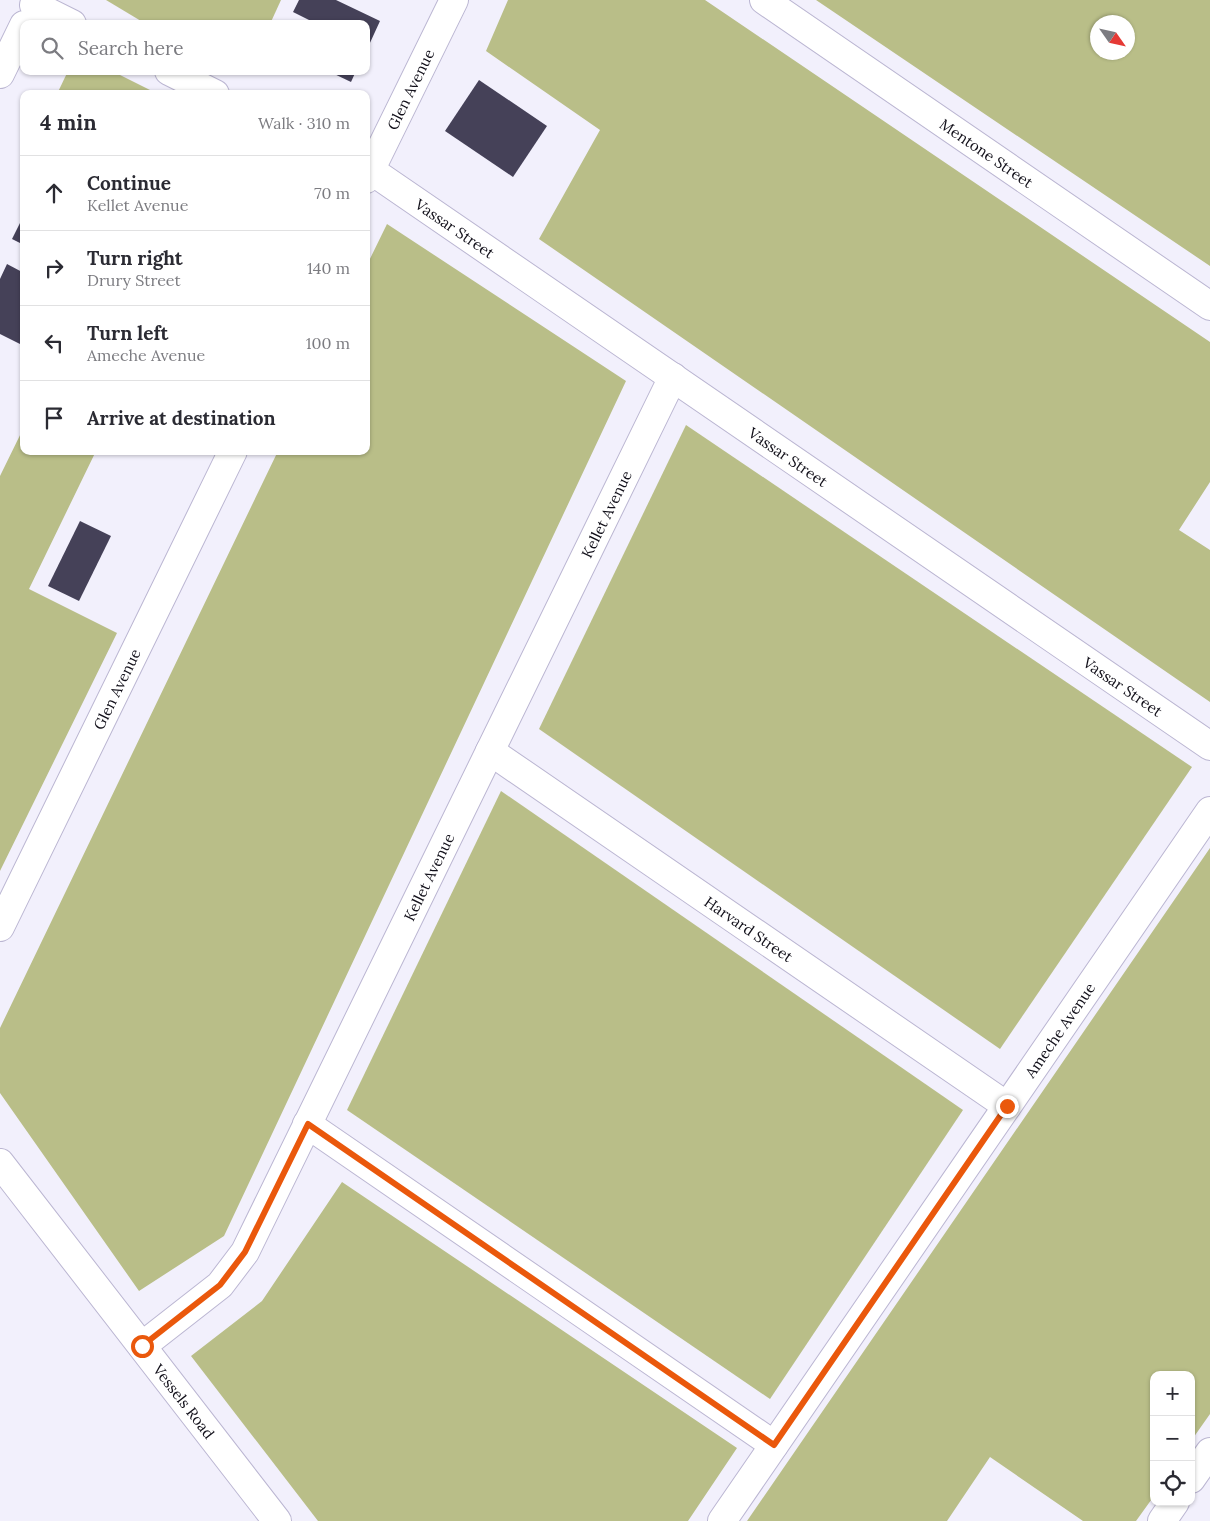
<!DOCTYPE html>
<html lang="en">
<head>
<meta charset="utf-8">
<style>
	:root { --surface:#fff; --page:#f2f2f3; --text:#2b2b33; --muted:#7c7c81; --line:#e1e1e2 }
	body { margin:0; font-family:Lora,serif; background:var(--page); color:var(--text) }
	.controls { position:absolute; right:15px; bottom:15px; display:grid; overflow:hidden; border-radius:10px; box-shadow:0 1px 4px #0004 }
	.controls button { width:45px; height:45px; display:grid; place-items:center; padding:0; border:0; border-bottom:1px solid var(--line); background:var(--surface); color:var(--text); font:25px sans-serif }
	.compass { position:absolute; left:1090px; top:15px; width:45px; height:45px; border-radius:50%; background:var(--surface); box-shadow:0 1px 4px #0004; rotate:124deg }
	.stop { position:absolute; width:15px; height:15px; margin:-11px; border:4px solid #ea580c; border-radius:50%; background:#fff }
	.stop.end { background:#ea580c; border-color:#fff; box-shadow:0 1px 5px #0008 }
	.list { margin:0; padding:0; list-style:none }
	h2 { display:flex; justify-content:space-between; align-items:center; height:65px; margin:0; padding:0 20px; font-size:21px }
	h2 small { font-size:16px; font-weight:400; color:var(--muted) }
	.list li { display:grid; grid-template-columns:32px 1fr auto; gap:15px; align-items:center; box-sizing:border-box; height:75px; padding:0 20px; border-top:1px solid var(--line) }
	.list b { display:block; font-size:19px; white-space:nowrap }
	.list p { margin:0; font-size:16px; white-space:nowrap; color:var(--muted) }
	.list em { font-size:16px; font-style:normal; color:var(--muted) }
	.icon { flex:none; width:28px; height:28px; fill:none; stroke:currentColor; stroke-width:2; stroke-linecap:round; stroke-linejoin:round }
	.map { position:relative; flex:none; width:1210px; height:1521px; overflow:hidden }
	.search { position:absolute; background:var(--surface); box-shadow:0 1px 4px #0004; left:20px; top:20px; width:350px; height:55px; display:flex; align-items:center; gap:12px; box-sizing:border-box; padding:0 18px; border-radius:10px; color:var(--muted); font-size:19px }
	.panel { position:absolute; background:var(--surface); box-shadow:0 1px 4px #0004; left:20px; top:90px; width:350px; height:365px; border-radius:10px }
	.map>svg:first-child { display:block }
</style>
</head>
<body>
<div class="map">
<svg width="1210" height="1521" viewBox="0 0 1210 1521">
	<rect width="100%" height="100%" fill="#f2f0fc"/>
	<!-- forest -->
	<g fill="#b9be88" fill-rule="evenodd">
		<path d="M106 0H281L270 24H146Z"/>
		<path d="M508 0H705L1210 342V482L1179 530 1210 550V702L539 239 600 130 486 51Z"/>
		<path d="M816 0H1210V266ZM1098 22H1128V52H1098Z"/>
		<path d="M68 71H112L158 94H57Z"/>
		<path d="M387 224 626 381 224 1236 139 1291 0 1093V1028L278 451H366V267Z"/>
		<path d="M686 425 1192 767 1000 1049 539 729Z"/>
		<path d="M24 427V451H96L29 589 117 633 0 871V476Z"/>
		<path d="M501 791 963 1110 770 1399 347 1110Z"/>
		<path d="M1210 848V1414L1191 1441V1375H1154V1496L1136 1521H1083L990 1457 947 1521H747Z"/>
		<path d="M342 1182 737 1448 688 1521H318L191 1356 262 1301Z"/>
	</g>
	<!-- building -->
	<g fill="#454158">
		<path d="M299 0H336L380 21 369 45 366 44V24H313V22L293 12Z"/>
		<path d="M328 71H356L351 82Z"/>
		<path d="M479 80 547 126 513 177 445 131Z"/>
		<path d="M24 215V245L12 239Z"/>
		<path d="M7 264 24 273V346L0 334V279Z"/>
		<path d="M80 521 111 536 79 601 48 586Z"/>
	</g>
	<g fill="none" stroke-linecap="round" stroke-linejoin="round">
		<!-- minor casing -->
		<g stroke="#bbb6d2" stroke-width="30">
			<g id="minor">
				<path id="s1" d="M764 0 1210 306"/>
				<path d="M34 5 72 24"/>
				<path d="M169 71 215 94"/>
				<path d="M0 74 24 25"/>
				<path id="s2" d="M366 167 1210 746"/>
				<path id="s3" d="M366 179 454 0"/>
				<path id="s4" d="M490 751 1007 1106"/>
				<path id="s5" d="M0 927 233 451"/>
				<path d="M307 1124 774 1445"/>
				<path id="s6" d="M0 1163 277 1521"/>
				<path id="s7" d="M142 1346 220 1285 245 1252 673 377"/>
				<path d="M1191 1479 1210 1452"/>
				<path id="s8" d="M722 1521 1210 811"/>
				<path d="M1162 1521 1175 1502"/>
			</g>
		</g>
		<!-- minor -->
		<use href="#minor" stroke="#fff" stroke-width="28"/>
	</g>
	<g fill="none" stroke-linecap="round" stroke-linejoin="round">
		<!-- route -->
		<path stroke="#ea580c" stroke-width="6" d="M142 1346 220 1285 245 1252 308 1124 774 1445 1007 1106"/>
	</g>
	<g text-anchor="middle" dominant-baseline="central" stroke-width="5" stroke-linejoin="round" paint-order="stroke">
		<!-- street labels -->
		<g font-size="15" fill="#110f19" stroke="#fff">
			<text stroke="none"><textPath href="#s3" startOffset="100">Glen Avenue</textPath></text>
			<text stroke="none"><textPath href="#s1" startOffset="270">Mentone Street</textPath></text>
			<text stroke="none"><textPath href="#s2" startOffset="108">Vassar Street</textPath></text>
			<text stroke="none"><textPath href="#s2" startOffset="512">Vassar Street</textPath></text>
			<text stroke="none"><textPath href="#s7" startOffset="962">Kellet Avenue</textPath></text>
			<text stroke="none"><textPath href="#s2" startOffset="918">Vassar Street</textPath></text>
			<text stroke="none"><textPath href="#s5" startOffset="265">Glen Avenue</textPath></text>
			<text stroke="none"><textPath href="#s7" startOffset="558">Kellet Avenue</textPath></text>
			<text stroke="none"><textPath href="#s4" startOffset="314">Harvard Street</textPath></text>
			<text stroke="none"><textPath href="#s8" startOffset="596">Ameche Avenue</textPath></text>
			<text stroke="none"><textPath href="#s6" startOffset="301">Vessels Road</textPath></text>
		</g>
	</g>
</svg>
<div class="controls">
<button>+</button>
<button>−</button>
<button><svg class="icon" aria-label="locate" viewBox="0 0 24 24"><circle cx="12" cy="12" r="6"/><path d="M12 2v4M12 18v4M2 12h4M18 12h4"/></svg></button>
</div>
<svg class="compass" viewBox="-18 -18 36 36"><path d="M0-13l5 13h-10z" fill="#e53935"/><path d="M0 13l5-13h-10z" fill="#7c7c81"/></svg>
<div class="stop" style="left:142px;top:1346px"></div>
<div class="stop end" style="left:1007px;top:1106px"></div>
<div class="search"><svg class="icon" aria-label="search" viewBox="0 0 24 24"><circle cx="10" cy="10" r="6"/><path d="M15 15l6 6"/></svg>Search here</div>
<section class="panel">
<h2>4 min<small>Walk · 310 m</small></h2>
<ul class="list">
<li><svg class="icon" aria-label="ahead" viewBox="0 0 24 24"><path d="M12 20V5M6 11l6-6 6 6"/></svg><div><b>Continue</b><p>Kellet Avenue</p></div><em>70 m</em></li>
<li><svg class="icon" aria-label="right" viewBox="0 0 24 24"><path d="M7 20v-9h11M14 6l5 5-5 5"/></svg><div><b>Turn right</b><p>Drury Street</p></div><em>140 m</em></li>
<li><svg class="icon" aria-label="left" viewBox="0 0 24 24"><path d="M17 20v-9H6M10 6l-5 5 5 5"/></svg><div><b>Turn left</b><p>Ameche Avenue</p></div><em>100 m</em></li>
<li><svg class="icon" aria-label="arrive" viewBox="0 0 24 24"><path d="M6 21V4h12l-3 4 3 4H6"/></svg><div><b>Arrive at destination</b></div></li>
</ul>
</section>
</div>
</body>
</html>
